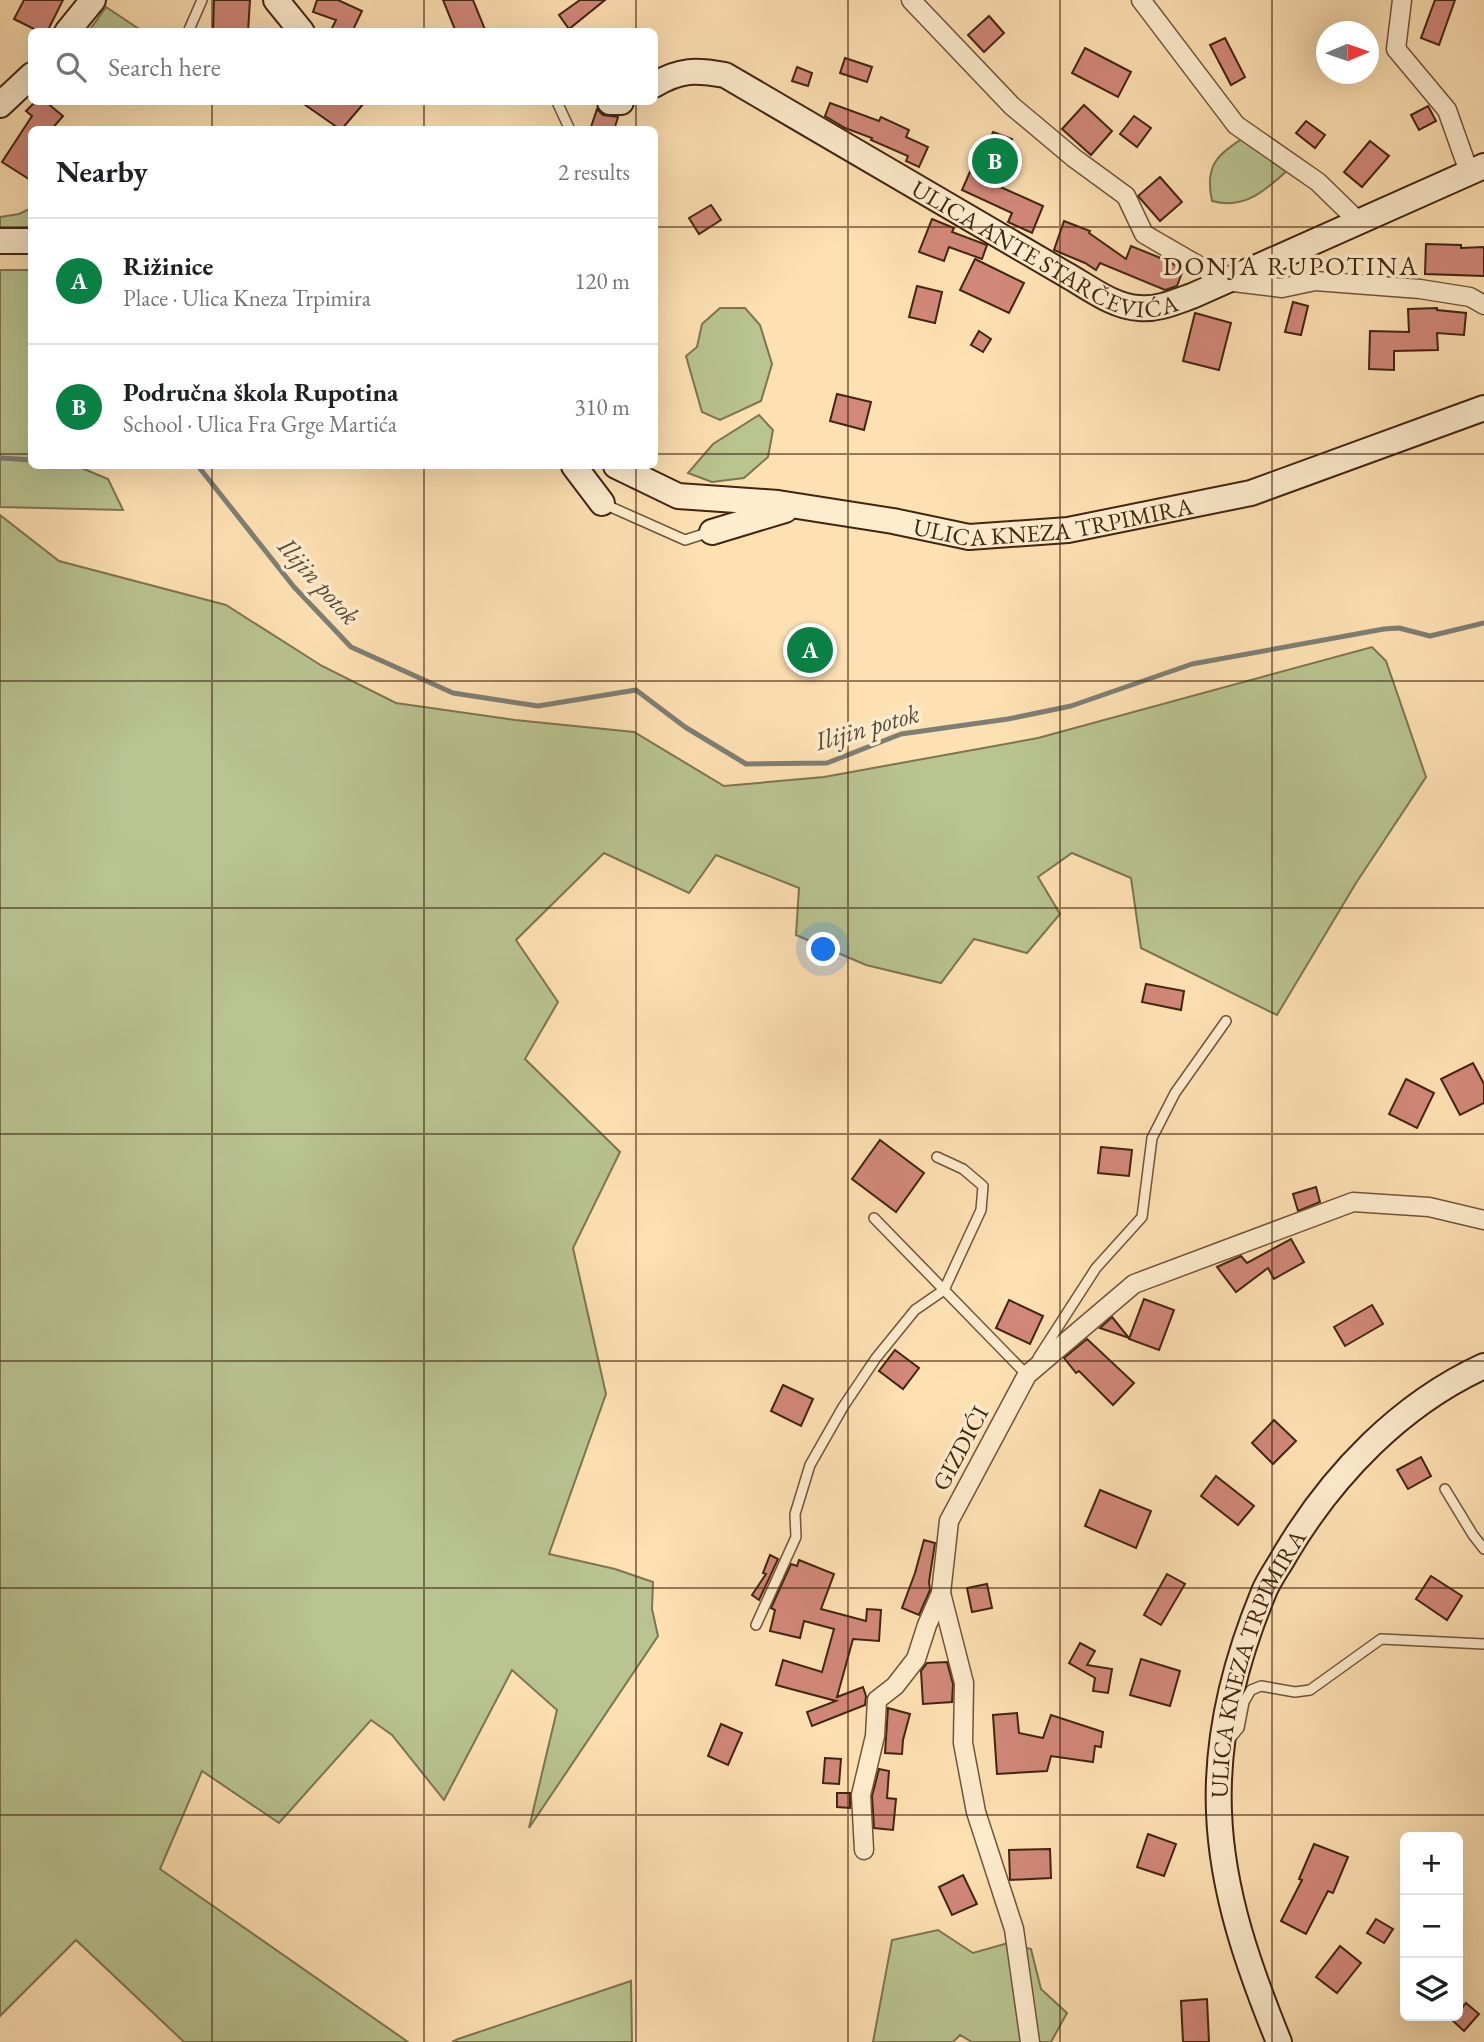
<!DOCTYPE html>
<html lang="en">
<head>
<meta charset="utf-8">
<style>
	:root { --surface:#fff; --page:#f6f6f6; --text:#202124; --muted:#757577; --line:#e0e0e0; --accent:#0b8043 }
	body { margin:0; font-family:"EB Garamond",serif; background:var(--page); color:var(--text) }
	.controls { position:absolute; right:21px; bottom:21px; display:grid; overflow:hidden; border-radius:10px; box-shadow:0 7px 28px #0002 }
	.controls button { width:63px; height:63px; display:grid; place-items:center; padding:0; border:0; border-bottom:2px solid var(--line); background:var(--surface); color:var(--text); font:35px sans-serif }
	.compass { position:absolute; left:1316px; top:21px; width:63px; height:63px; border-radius:50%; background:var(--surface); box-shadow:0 7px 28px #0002; rotate:88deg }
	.you { position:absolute; left:824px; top:950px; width:24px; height:24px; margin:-18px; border:5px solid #fff; border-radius:50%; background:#1a73e8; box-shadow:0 0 0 10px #1a73e833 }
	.badge { display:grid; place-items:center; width:46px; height:46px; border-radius:50%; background:var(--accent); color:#fff; font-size:23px; font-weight:700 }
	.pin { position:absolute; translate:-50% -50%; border:4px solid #fff; box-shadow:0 2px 7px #0006 }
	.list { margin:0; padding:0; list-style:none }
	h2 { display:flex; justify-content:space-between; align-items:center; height:91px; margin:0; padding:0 28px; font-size:30px }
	h2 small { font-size:23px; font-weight:400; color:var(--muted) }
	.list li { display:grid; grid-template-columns:46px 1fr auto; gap:21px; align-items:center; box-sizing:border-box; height:126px; padding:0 28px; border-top:2px solid var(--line) }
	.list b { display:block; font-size:26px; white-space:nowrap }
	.list p { margin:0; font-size:23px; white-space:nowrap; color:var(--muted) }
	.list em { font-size:23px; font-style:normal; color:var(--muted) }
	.icon { flex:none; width:38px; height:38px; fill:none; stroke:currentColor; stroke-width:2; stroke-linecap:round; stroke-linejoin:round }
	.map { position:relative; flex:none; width:1484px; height:2042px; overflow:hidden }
	.search { position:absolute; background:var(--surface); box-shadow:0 7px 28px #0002; left:28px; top:28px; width:630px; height:77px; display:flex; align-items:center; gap:18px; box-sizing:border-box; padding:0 24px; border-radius:10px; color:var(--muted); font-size:26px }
	.panel { position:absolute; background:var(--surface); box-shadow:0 7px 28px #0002; left:28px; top:126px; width:630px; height:343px; border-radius:10px }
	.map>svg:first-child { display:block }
</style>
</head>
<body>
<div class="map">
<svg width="1484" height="2042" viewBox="0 0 1484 2042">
	<rect width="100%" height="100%" fill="#fee1b3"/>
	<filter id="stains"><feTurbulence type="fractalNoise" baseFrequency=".00286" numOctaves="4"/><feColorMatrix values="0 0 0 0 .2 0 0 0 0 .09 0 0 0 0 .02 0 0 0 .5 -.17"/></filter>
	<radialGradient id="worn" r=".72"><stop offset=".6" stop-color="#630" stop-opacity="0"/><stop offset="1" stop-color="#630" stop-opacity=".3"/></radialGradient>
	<!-- green -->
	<g fill="#b9c491" stroke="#7e7451" stroke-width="2">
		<path d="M106 7 142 31H89Z"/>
		<path d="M1246 136 1289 169C1266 190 1245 210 1212 201 1204 164 1218 155 1246 136Z"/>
		<path d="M31 208V234L0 233V217L19 214Z"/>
		<path d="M0 270H31L32 466H77L108 479 123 510 0 507Z"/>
		<path d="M720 308H745L760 325 772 364 761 401 720 420 702 412 686 356 697 347 702 324Z"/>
		<path d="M759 415 773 430 768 457 744 478 712 482 688 473 713 444Z"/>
		<path d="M0 515 59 561 226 605 322 666 396 703 515 720 634 732 724 786 824 777 1038 738 1372 647 1386 661 1426 777 1356 883 1277 1015 1141 948 1131 878 1072 853 1038 877 1060 914 1027 953 974 939 941 983 866 965 796 935 799 888 716 855 689 893 604 853 516 940 558 1002 525 1059 620 1152 573 1248 606 1394 549 1554 615 1569 653 1582 652 1609 658 1636 529 1828 557 1710 512 1670 444 1800 392 1735 371 1720 279 1823 202 1771 160 1869 408 2042H184L76 1940 0 2016Z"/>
		<path d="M938 1930 973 1953 1008 1943 1031 1949 1041 1989 1067 2013 1051 2042H972L960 2035 953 2042H873L892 1940Z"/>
		<path d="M631 1981 632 2042H452L458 2039Z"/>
	</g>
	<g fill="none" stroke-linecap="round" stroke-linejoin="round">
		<!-- stream -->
		<g stroke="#7d7f75" stroke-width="5">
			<path d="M0 458 32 460"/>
			<path d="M198 466 294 587 351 647 453 693 538 706 636 690 685 727 746 764 827 763 901 734 1008 719 1071 706 1192 664 1384 629 1399 628 1430 636 1484 623"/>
		</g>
	</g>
	<!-- building -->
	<g fill="#d2887a" stroke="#422511" stroke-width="2">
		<path d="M24 0H63L47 32H40L14 19Z"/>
		<path d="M214 0H250L248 32H213Z"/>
		<path d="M317 0H338L362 11 352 32H330L336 20 313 12Z"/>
		<path d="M443 0H473L486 32H456Z"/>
		<path d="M580 0H605L569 29 559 15Z"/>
		<path d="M1435 0H1455L1439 45 1421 38Z"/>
		<path d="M989 16 1004 33 984 52 968 35Z"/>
		<path d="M1225 38 1245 77 1231 85 1210 45Z"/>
		<path d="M1085 48 1131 72 1118 97 1072 73Z"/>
		<path d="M845 58 872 67 867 82 840 73Z"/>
		<path d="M797 67 812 73 808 86 792 81Z"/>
		<path d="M35 102H46L63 116 51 130H32V181L2 162 32 116 26 111Z"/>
		<path d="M301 102H365L341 130Z"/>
		<path d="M830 103 879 121 881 117 909 130 906 137 928 147 919 167 906 161 908 156 871 140 872 138 845 128 825 116Z"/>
		<path d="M1084 105 1112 131 1091 155 1062 129Z"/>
		<path d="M1428 106 1436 121 1419 130 1411 115Z"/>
		<path d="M597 109 603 115 618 117 614 130H590Z"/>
		<path d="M1134 116 1151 128 1137 147 1120 134Z"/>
		<path d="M1306 121 1325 135 1315 148 1296 133Z"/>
		<path d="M993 132 1012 139 995 183 996 185 1043 206 1032 233 1008 222 1012 213 962 190 972 167 985 172 979 167Z"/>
		<path d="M1370 141 1389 156 1362 187 1344 172Z"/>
		<path d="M1160 177 1182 202 1160 221 1138 196Z"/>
		<path d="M711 205 721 220 699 234 689 218Z"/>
		<path d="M932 219 954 228 952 232 987 245 982 259 949 247 944 261 919 252Z"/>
		<path d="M1064 221 1090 231 1089 233 1126 259 1131 246 1168 261 1183 270 1177 286 1165 290 1100 263 1096 270 1085 263 1054 250Z"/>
		<path d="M1426 244 1461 245V248L1484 247V276L1425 274Z"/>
		<path d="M975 259 1024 283 1009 313 960 290Z"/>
		<path d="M917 286 942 292 935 323 909 317Z"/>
		<path d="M1293 302 1308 306 1301 335 1285 332Z"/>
		<path d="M1437 308V310L1466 313 1464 335 1437 333 1438 350 1394 351V370L1369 369 1370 331 1409 332 1408 309Z"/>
		<path d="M1195 313 1231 323 1219 370 1183 361Z"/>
		<path d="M979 331 991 339 983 352 971 345Z"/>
		<path d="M837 394 871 402 864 430 830 421Z"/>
		<path d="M1146 984 1184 991 1181 1010 1142 1002Z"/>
		<path d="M1473 1063 1484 1084V1103L1460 1115 1441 1079Z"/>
		<path d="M1406 1079 1434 1093 1417 1128 1389 1114Z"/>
		<path d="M880 1140 924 1173 896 1212 852 1179Z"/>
		<path d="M1101 1147 1132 1150 1129 1176 1098 1173Z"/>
		<path d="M1316 1187 1320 1202 1298 1211 1293 1194Z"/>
		<path d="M1291 1239 1304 1262 1274 1279 1268 1268 1236 1292 1217 1267 1241 1256 1247 1263Z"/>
		<path d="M1144 1299 1174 1310 1159 1350 1129 1339Z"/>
		<path d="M1009 1300 1043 1316 1030 1344 996 1328Z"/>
		<path d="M1372 1305 1383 1324 1345 1346 1334 1327Z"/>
		<path d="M1112 1317 1129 1338 1100 1328Z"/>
		<path d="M1087 1339 1134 1383 1113 1405 1079 1371 1076 1373 1064 1358Z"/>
		<path d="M895 1350 919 1368 903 1389 879 1371Z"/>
		<path d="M783 1385 813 1399 801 1426 771 1411Z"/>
		<path d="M1274 1420 1296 1441 1273 1464 1252 1443Z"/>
		<path d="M1421 1457 1431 1476 1408 1489 1397 1470Z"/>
		<path d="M1216 1476 1254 1506 1238 1525 1201 1496Z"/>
		<path d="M1100 1490 1151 1511 1136 1548 1085 1526Z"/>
		<path d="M924 1540 935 1543 929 1582 930 1590 919 1615 902 1608 915 1573Z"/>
		<path d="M770 1555 778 1559 759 1600 752 1595 766 1574 763 1573Z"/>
		<path d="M799 1560 834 1574 821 1609 866 1621 867 1609 881 1610 879 1641 853 1639 837 1697 863 1687 866 1696 865 1705 812 1726 807 1712 836 1701 776 1685 783 1660 822 1672 834 1629 804 1621 800 1638 770 1631 775 1610 771 1608 791 1564 797 1566Z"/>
		<path d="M1167 1574 1185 1584 1161 1625 1144 1615Z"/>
		<path d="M1431 1576 1462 1596 1447 1620 1416 1599Z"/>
		<path d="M987 1584 992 1608 972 1612 967 1588Z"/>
		<path d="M1080 1643 1095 1651 1087 1665 1112 1669 1108 1693 1093 1691 1095 1678 1069 1663Z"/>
		<path d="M1141 1659 1180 1671 1170 1706 1130 1695Z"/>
		<path d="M947 1662 953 1684 952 1702 923 1704 921 1671 927 1663Z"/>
		<path d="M888 1708 910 1714 903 1740 902 1754 885 1753Z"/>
		<path d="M1017 1713 1019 1733 1043 1738 1051 1715 1103 1732 1101 1747 1095 1746 1093 1762 1051 1756 1047 1771 997 1774 993 1715Z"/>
		<path d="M721 1724 742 1733 728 1765 708 1756Z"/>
		<path d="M825 1758 841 1759 839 1784 823 1783Z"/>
		<path d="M879 1769 889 1771 887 1798 896 1799 893 1830 874 1828 872 1796Z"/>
		<path d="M837 1793H850V1808L837 1807Z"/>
		<path d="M1148 1834 1176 1844 1164 1876 1137 1867Z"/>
		<path d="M1314 1844 1348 1857 1333 1893 1328 1891 1306 1934 1281 1921 1302 1880 1299 1879Z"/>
		<path d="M1050 1849 1051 1878 1010 1880 1009 1850Z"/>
		<path d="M963 1875 977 1904 952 1915 939 1887Z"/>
		<path d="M1376 1919 1393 1929 1384 1943 1367 1933Z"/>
		<path d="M1340 1946 1361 1963 1337 1993 1316 1977Z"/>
		<path d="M1207 1999 1209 2042H1183L1181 2001Z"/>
		<path d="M1466 2003 1479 2014 1464 2031 1451 2019 1458 2016V2012Z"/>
	</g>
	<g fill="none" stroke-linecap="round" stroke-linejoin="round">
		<!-- lane casing -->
		<g stroke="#71543a" stroke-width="12">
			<g id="lane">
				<path d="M188 32 202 0"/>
				<path d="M557 102 570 130"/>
				<path d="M604 504 685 540 710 532"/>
				<path d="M874 1218 1027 1375 1028 1373"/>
				<path d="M1038 1358 1096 1268 1142 1217 1152 1138 1175 1093 1226 1021"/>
				<path d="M1445 1489 1473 1535 1484 1549"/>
				<path d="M756 1625 796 1537 795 1514 810 1465 843 1407 876 1358 915 1310 944 1290 981 1210 983 1186 963 1169 937 1157"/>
				<path d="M1229 1740 1239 1728 1244 1702 1251 1690 1261 1686 1295 1692 1310 1690 1381 1639 1484 1644"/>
			</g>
		</g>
		<!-- street casing -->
		<g stroke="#71543a" stroke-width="21">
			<g id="street">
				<path d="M911 0 1012 106 1074 158 1126 196 1144 234 1225 281 1282 288 1315 281 1420 289 1470 297 1484 305"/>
				<path d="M1141 0 1236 125 1318 182 1359 222"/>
				<path d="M1402 0 1396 49 1447 110 1469 172"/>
				<path d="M864 1850 861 1795 875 1736 877 1700 895 1686 916 1659 927 1625 941 1593"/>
				<path d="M1030 2042 1014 1929 976 1812 963 1743 964 1683 941 1593 949 1521 1027 1375 1134 1284 1353 1202 1429 1207 1484 1220"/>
			</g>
		</g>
		<!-- secondary casing -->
		<g stroke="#422511" stroke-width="28">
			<g id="secondary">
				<path d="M276 0 302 32"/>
				<path d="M67 32 93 0"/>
				<path id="s1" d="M654 85C681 69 696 70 725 75L1065 274C1087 286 1113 307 1139 308 1157 310 1175 302 1192 296L1484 166"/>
				<path d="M610 102H621"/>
				<path d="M0 105 32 75"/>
				<path d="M0 241H32"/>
				<path d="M574 466 602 503"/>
				<path id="s2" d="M616 466 678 496 778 503 893 521 969 537 1068 530 1251 493 1484 408"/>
				<path d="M712 532 785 510"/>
				<path id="s3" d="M1279 2042C1249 1968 1222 1893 1219 1812 1216 1738 1235 1662 1263 1594 1268 1580 1279 1566 1286 1553 1333 1474 1401 1404 1484 1366"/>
			</g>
		</g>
		<!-- lane -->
		<use href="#lane" stroke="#feecce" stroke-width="9"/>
		<!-- street -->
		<use href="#street" stroke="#feecce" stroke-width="18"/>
		<!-- secondary -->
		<use href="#secondary" stroke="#feecce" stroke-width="24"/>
	</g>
	<!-- grid -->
	<path fill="none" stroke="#422511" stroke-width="2" stroke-opacity="0.55" d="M212 0V32M424 0V32M636 0V32M848 0V2042M1060 0V2042M1272 0V2042M212 102V130M424 102V130M636 102V130M0 227H32M654 227H1484M0 454H32M654 454H1484M212 466V2042M424 466V2042M636 466V2042M0 681H1484M0 908H1484M0 1134H1484M0 1361H1484M0 1588H1484M0 1815H1484"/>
	<g text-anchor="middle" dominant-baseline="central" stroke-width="7" stroke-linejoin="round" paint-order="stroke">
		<!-- street labels -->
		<g font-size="24" fill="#422511" stroke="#feecce">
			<text stroke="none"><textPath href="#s1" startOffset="441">ULICA ANTE STARČEVIĆA</textPath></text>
			<text stroke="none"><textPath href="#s2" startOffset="448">ULICA KNEZA TRPIMIRA</textPath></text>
			<text transform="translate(960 1448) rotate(-62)">GIZDIĆI</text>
			<text stroke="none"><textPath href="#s3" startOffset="394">ULICA KNEZA TRPIMIRA</textPath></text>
		</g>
		<!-- neighbourhood labels -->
		<g font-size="26" letter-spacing="2" fill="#422511" stroke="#feecce">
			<text x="1291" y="266">DONJA RUPOTINA</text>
		</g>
		<!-- water labels -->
		<g font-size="26" font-style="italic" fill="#5b4a3b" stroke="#feecce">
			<text transform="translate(319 581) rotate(48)">Ilijin potok</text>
			<text transform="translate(867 727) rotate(-16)">Ilijin potok</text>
		</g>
	</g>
	<rect width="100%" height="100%" filter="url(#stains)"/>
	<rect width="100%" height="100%" fill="url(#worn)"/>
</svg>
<div class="controls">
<button>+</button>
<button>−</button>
<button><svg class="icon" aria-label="layers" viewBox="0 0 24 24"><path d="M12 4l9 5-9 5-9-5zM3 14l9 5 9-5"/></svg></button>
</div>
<svg class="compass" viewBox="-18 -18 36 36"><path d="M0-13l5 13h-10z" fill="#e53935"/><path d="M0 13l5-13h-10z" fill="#757577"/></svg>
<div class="you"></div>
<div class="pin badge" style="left:810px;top:650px">A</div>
<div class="pin badge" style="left:995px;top:161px">B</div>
<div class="search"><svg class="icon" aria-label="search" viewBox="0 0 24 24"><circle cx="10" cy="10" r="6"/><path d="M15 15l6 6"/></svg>Search here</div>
<section class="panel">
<h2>Nearby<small>2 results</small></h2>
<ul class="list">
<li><span class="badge">A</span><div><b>Rižinice</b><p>Place · Ulica Kneza Trpimira</p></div><em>120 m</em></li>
<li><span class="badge">B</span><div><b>Područna škola Rupotina</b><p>School · Ulica Fra Grge Martića</p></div><em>310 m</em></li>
</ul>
</section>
</div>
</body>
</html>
